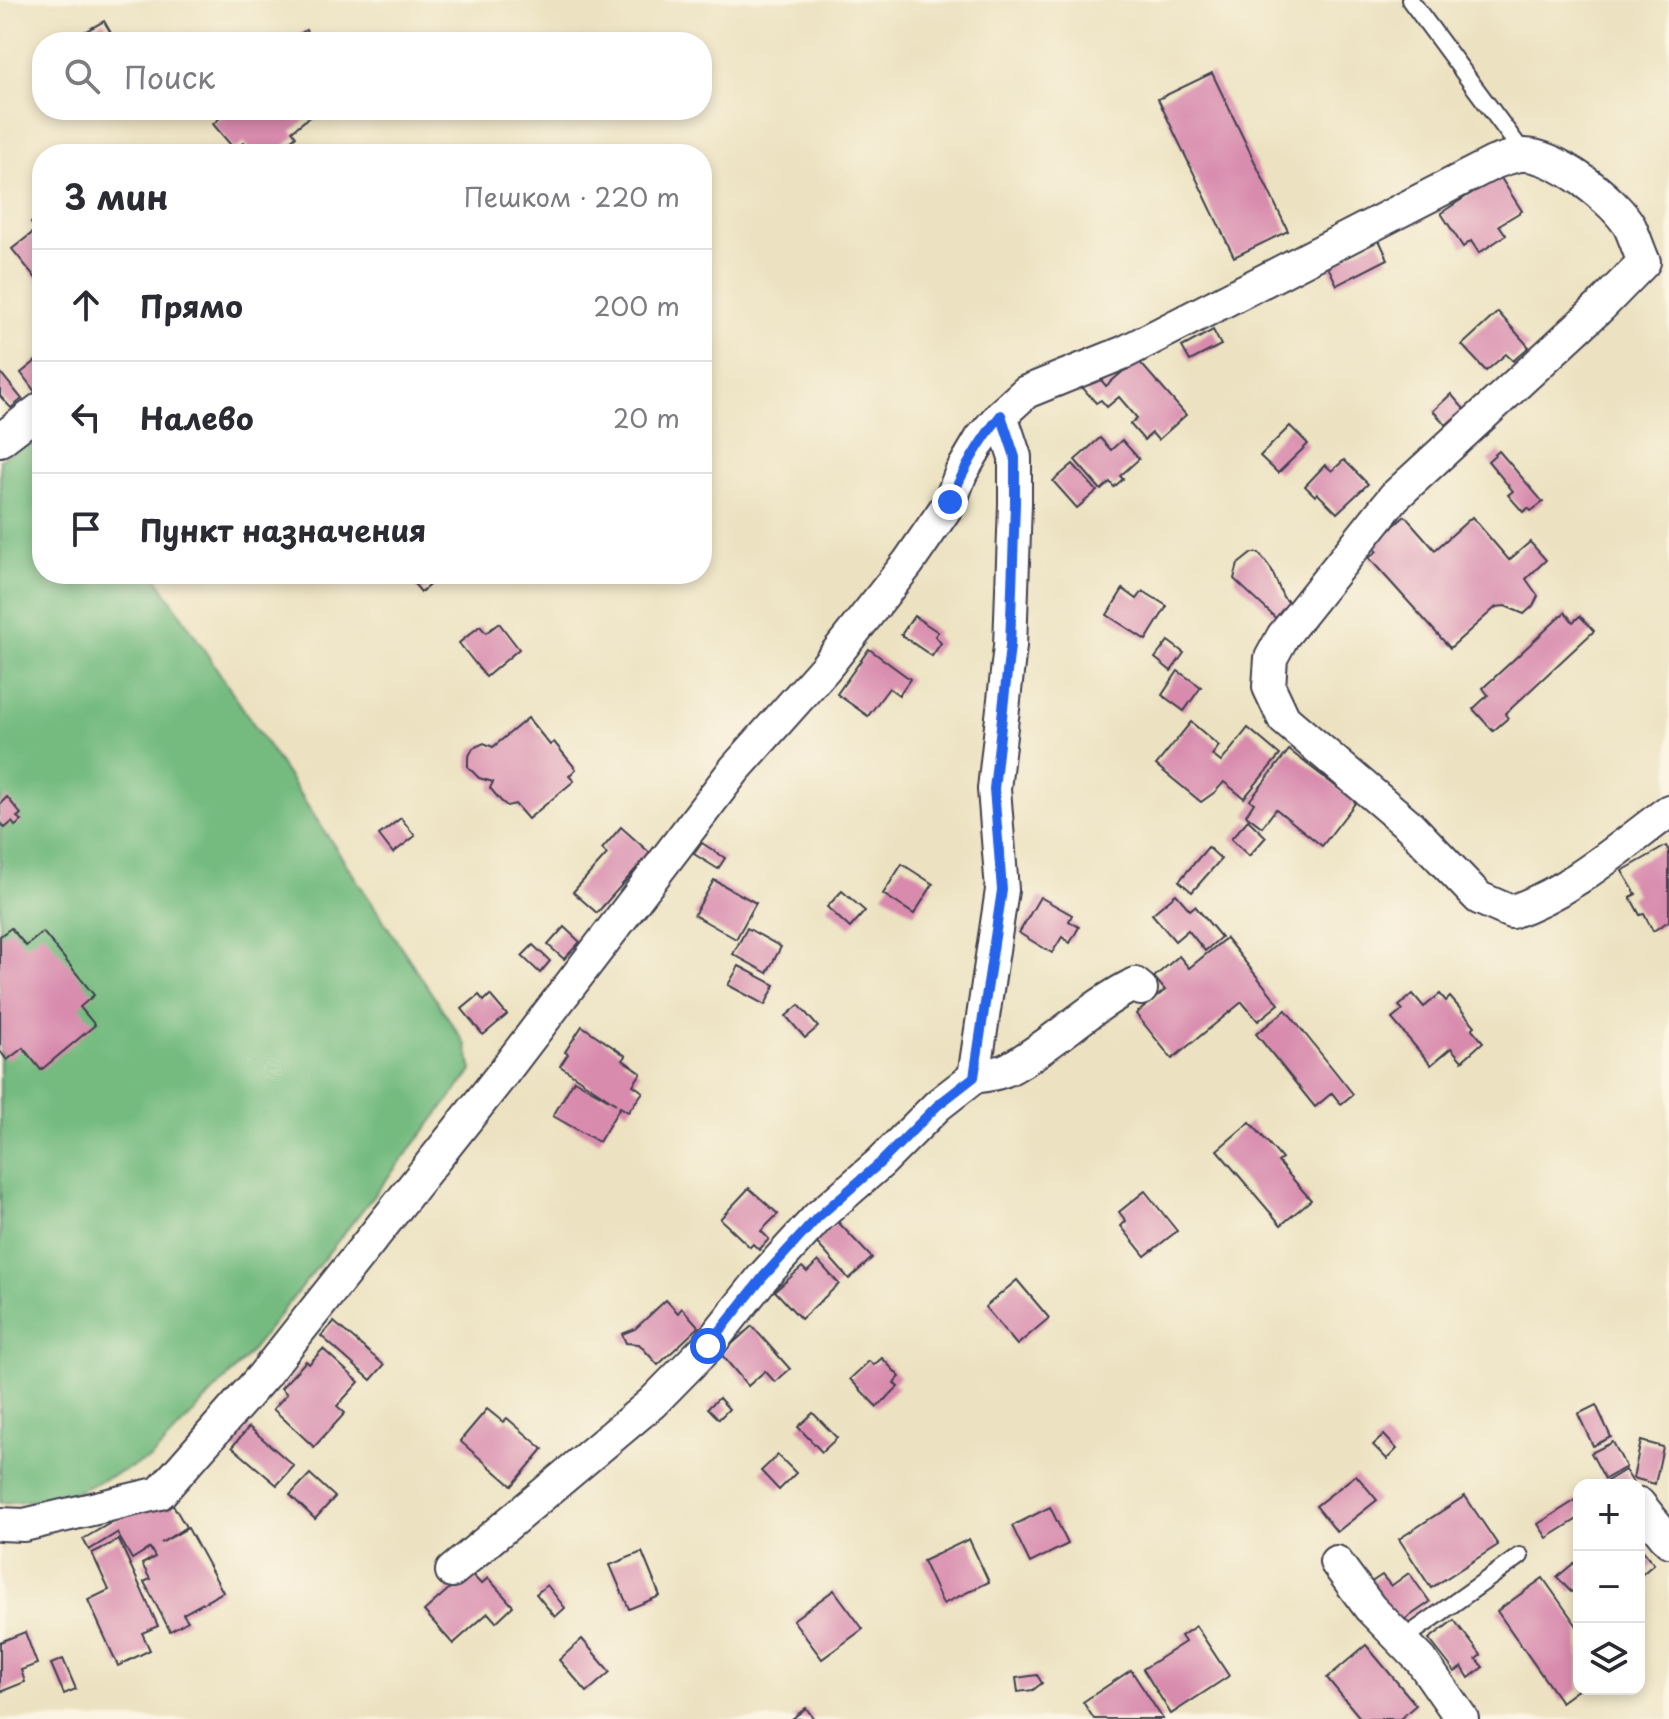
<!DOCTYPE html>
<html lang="ru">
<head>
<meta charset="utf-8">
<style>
	:root { --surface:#fff; --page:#f7f7f7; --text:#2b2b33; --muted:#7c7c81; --line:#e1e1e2 }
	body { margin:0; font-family:"Playpen Sans",sans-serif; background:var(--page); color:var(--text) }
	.controls { position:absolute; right:24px; bottom:24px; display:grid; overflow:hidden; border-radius:16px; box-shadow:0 4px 12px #0003 }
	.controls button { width:72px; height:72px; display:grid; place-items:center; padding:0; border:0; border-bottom:2px solid var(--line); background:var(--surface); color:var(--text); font:40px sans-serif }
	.stop { position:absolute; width:24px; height:24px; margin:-18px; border:6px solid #2563eb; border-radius:50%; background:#fff }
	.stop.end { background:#2563eb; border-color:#fff; box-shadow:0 2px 8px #0008 }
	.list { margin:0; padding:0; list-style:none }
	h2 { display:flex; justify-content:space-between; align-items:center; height:104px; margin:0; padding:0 32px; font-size:34px }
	h2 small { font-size:26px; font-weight:400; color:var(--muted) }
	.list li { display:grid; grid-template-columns:52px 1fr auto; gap:24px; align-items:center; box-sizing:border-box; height:112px; padding:0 32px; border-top:2px solid var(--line) }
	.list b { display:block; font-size:30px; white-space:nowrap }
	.list em { font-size:26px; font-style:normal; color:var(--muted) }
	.icon { flex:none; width:44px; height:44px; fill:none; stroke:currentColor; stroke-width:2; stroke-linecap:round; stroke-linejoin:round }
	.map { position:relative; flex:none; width:1669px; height:1719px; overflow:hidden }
	.search { position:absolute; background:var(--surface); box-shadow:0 4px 12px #0003; left:32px; top:32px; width:680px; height:88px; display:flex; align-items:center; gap:20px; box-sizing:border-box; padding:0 28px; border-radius:32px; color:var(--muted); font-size:30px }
	.panel { position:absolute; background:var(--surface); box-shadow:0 4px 12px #0003; left:32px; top:144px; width:680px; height:440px; border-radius:32px }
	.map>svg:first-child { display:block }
</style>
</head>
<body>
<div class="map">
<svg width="1669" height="1719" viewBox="0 0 1669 1719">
	<rect width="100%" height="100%" fill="#fcf5e5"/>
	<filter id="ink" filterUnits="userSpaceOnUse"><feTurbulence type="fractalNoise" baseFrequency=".0125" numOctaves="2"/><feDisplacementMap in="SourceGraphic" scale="16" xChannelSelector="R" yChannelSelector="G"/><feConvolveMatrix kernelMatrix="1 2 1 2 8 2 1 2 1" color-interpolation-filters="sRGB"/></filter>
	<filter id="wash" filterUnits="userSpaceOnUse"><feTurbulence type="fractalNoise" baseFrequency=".006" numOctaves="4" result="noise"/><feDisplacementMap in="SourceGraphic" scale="32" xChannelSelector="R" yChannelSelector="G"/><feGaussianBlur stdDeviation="1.8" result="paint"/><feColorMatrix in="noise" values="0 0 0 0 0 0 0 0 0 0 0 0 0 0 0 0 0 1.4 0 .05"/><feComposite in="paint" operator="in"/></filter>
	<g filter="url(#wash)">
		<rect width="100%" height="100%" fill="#ece2c1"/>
		<!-- forest -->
		<path fill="#74bb80" stroke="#4b6e5e" stroke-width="2" d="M42 429V574H154L466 1045 472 1071 243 1361 150 1459 62 1498 0 1503V460Z"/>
		<g id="blocks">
			<!-- building -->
			<g fill="#d88bad">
				<path d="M104 21 116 42H66Z"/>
				<path d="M306 30 313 42H288Z"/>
				<path d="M1212 73 1288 231 1234 257 1158 99Z"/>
				<path d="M221 110H318L292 131 296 136 277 152 273 147 264 154H253L244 142 235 150 213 124 224 114Z"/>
				<path d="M1499 175 1522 211 1499 225 1506 235 1479 253 1471 241 1463 247 1441 213Z"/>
				<path d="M42 214V286L12 249 36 230 31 223Z"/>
				<path d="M1379 240 1388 259 1337 285 1327 265Z"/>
				<path d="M1498 312 1529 347 1513 361 1506 354 1486 371 1462 345Z"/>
				<path d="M1213 330 1221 345 1190 361 1182 347Z"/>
				<path d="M42 356V388L36 393 21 373Z"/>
				<path d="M1137 359 1186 415 1158 440 1152 433 1144 440 1130 424 1137 418 1119 397 1107 407 1101 400 1096 403 1082 387 1097 375 1106 386Z"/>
				<path d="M0 372 22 399 11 408 0 396Z"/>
				<path d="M1451 394 1464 409 1446 425 1433 411Z"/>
				<path d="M1290 426 1308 444 1278 473 1260 456Z"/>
				<path d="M1100 438 1111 450 1122 440 1139 459 1120 476 1123 479 1114 487 1110 482 1101 490 1075 460Z"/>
				<path d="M1499 451 1543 502 1531 511 1528 508 1523 512 1508 495 1513 491 1488 461Z"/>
				<path d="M1344 460 1368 484 1337 513 1317 493 1315 496 1305 486 1325 465 1332 471Z"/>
				<path d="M1073 464 1097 491 1077 508 1053 481Z"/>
				<path d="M1405 516 1435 550 1472 517 1509 560 1530 542 1546 560 1526 579 1538 596 1533 606 1524 614 1505 606 1496 607 1450 648 1369 558 1377 551 1372 545Z"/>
				<path d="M1252 553H1259L1271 569 1283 597 1295 608 1281 623 1234 579 1238 564Z"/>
				<path d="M406 574H462L455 578 440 576 421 592Z"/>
				<path d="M1123 589 1137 599 1143 591 1167 606 1146 640 1107 615Z"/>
				<path d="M1565 612 1573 622 1580 616 1594 631 1505 714 1508 718 1493 731 1473 709 1488 695 1483 688Z"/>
				<path d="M914 616 938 632 935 636 941 643 932 656 901 635Z"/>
				<path d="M499 623 519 649 486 677 459 643 480 626 486 633Z"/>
				<path d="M1168 641 1184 653 1171 671 1155 658Z"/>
				<path d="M869 649 910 679 899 695 889 688 868 716 837 694Z"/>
				<path d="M1178 671 1201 687 1184 711 1162 695Z"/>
				<path d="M528 718 550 745 554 742 576 769 569 776 574 781 528 819 515 804 507 806 501 801 490 788 493 782 479 778 468 767V758L473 748 484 743 493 747Z"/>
				<path d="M1191 722 1219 746 1212 755 1221 762 1248 728 1280 755 1244 798 1224 782 1215 792 1201 802 1156 765Z"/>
				<path d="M1289 750 1356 802 1322 846 1276 809 1262 827 1246 815 1254 803 1250 800Z"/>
				<path d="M7 797 21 814 17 817 22 821 15 826 12 822 5 828 0 822V804Z"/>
				<path d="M401 818 415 836 393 853 379 835Z"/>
				<path d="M1248 820 1266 837 1249 856 1231 839Z"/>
				<path d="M621 827 650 853 597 913 573 892 607 854 602 849Z"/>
				<path d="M702 843 725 858 718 869 694 854Z"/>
				<path d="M1666 846 1669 851V921L1653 931 1644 914 1640 915 1630 897 1636 894 1622 871Z"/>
				<path d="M1208 847 1221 859 1192 892 1179 881Z"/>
				<path d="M902 864 933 884 914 914 883 894Z"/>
				<path d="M714 880 756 903 736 939 694 915Z"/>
				<path d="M842 891 865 911 850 928 827 907Z"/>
				<path d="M1176 894 1190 910 1195 906 1221 937 1205 951 1188 930 1175 941 1152 914Z"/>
				<path d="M1040 897 1072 915 1069 921 1079 927 1070 943 1062 937 1052 953 1019 933Z"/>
				<path d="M564 927 580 942 564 959 548 945Z"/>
				<path d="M11 928 26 946 43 932 94 995 80 1007 95 1025 41 1070 23 1048 7 1060 0 1051V936Z"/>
				<path d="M747 928 781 947 767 973 733 954Z"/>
				<path d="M1226 938 1279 1004 1258 1021 1242 1002 1172 1059 1136 1014 1165 990 1154 977 1179 956 1189 968Z"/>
				<path d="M533 945 550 961 540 973 522 956Z"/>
				<path d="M739 966 775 985 765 1005 728 985Z"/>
				<path d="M1413 994 1424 1007 1440 994 1446 1001 1450 997 1475 1026 1472 1029 1483 1042 1462 1061 1451 1048 1431 1065 1392 1019 1403 1010 1399 1006Z"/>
				<path d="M479 995 484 1001 490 995 507 1015 483 1035 462 1009Z"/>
				<path d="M799 1005 818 1027 805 1038 786 1016Z"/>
				<path d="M1286 1010 1353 1094 1341 1104 1332 1093 1315 1107 1256 1034Z"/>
				<path d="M582 1026 626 1056 623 1060 641 1073 633 1085 643 1092 628 1112 620 1107 599 1142 553 1116 574 1080 616 1104 560 1066 568 1054 565 1052Z"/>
				<path d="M1250 1122 1282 1159 1278 1162 1311 1200 1281 1225 1217 1150Z"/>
				<path d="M749 1188 778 1214 761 1231 769 1239 759 1250 753 1244 750 1247 720 1219Z"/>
				<path d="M1145 1191 1177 1231 1145 1256 1121 1226 1126 1221 1119 1212Z"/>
				<path d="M837 1221 872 1258 849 1279 815 1241Z"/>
				<path d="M818 1261 839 1284 801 1319 775 1291 802 1267 807 1272Z"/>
				<path d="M1017 1280 1049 1318 1017 1345 985 1307Z"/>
				<path d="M666 1300 678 1313 682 1308 699 1327 658 1365 639 1344 626 1343 622 1334 635 1329Z"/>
				<path d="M334 1322 384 1365 371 1380 321 1336Z"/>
				<path d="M752 1326 790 1369 775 1382 765 1371 748 1386 721 1354Z"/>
				<path d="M323 1349 359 1382 337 1406 345 1413 314 1447 273 1409 287 1394 281 1388 306 1361 309 1364Z"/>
				<path d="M882 1358 900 1377 894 1383 898 1387 877 1407 850 1379 869 1361 874 1365Z"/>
				<path d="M719 1398 729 1409 719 1419 708 1408Z"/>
				<path d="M1596 1405 1611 1437 1593 1446 1578 1414Z"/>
				<path d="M487 1409 503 1422 507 1418 543 1449 512 1486 460 1441Z"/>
				<path d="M813 1413 837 1438 822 1452 798 1427Z"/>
				<path d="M249 1427 294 1466 277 1485 232 1447Z"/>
				<path d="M1384 1435 1397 1449 1387 1459 1373 1445Z"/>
				<path d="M1641 1441 1663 1447 1655 1484 1633 1478Z"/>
				<path d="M1613 1442 1626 1467 1605 1479 1591 1453Z"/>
				<path d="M778 1455 796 1473 779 1490 761 1471Z"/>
				<path d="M1625 1470 1634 1484 1601 1485Z"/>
				<path d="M310 1474 335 1497 315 1519 290 1495Z"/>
				<path d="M1356 1475 1377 1500 1337 1532 1316 1506Z"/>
				<path d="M165 1491 186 1527 161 1543 188 1528 223 1592 183 1614 188 1621 170 1631 144 1582 150 1579 142 1564 155 1557 150 1548 132 1559 117 1533 89 1550 83 1539Z"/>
				<path d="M1465 1496 1498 1545 1431 1588 1399 1539Z"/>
				<path d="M1579 1498V1518L1547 1538 1538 1524Z"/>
				<path d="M1050 1507 1068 1544 1030 1563 1012 1526Z"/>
				<path d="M969 1539 989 1582 943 1604 923 1561Z"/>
				<path d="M119 1540 158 1626 142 1633 150 1650 118 1666 88 1600 109 1590 92 1553Z"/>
				<path d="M1639 1546 1654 1564 1639 1577Z"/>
				<path d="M642 1552 660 1596 629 1609 610 1565Z"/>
				<path d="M1574 1563 1579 1569V1586L1571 1592 1557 1577Z"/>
				<path d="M469 1571 481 1584 488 1578 513 1606 496 1622 488 1613 453 1644 424 1611Z"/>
				<path d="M1409 1573 1430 1602 1398 1624 1370 1583 1382 1575 1391 1586Z"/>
				<path d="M1543 1578 1579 1629V1689L1561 1702 1497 1611Z"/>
				<path d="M547 1585 565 1608 555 1617 536 1594Z"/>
				<path d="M834 1590 863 1629 822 1659 793 1620Z"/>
				<path d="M1454 1620 1481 1655 1476 1659 1483 1667 1469 1678 1462 1667 1455 1672 1429 1639Z"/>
				<path d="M1196 1626 1229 1676 1171 1714 1143 1669 1185 1642 1181 1636Z"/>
				<path d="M25 1632 37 1664 21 1670 25 1682 0 1692V1642Z"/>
				<path d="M582 1639 610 1672 587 1692 559 1660Z"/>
				<path d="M1366 1645 1416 1705 1400 1719H1361L1327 1678Z"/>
				<path d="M63 1659 76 1689 64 1694 51 1664Z"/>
				<path d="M1131 1670 1163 1719H1094L1083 1702Z"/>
				<path d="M1037 1675 1042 1683 1033 1690 1018 1692 1016 1678Z"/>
				<path d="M806 1708 814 1719H792Z"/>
			</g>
		</g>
	</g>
	<g filter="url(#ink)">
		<use href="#blocks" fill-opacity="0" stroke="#403f4f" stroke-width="2"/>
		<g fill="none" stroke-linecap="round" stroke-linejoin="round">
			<!-- lane casing -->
			<g stroke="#403f4f" stroke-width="20">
				<g id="lane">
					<path d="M1410 0 1524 154"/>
					<path d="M1402 1640 1520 1556"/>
				</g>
			</g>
			<!-- street casing -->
			<g stroke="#403f4f" stroke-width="36">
				<g id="street">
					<path d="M0 440 42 408"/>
					<path d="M974 1077C986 1075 999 1074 1010 1068 1054 1044 1090 1006 1135 984L1141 989"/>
					<path d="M1639 1504 1669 1541"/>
					<path d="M0 1524 24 1525 160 1493 263 1376 500 1077 735 769 825 668 908 563 950 502 961 473 981 439 1001 415 1026 392 1125 352 1493 163C1502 160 1514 155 1523 155 1555 154 1615 200 1630 227 1635 238 1639 251 1644 262L1600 307 1394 497 1283 636 1271 658 1269 687 1284 719 1410 826 1479 898 1511 912C1570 892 1620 847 1669 811"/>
					<path d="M1336 1562 1370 1608 1421 1660 1462 1719"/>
					<path d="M452 1571 652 1403 708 1346 763 1277 818 1217 880 1163 938 1105 974 1077 1002 890 994 789 1010 646 1015 504V457L1001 415"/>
				</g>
			</g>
			<!-- lane -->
			<use href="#lane" stroke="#fff" stroke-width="16"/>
			<!-- street -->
			<use href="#street" stroke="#fff" stroke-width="32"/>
		</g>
	</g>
	<g fill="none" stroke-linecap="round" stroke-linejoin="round" filter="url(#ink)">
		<!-- route -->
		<path stroke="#2563eb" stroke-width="10" d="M708 1346 763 1277 818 1217 880 1163 938 1105 974 1077 1002 890 994 789 1010 646 1015 504V457L1001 415C979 442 963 470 950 502"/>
	</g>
</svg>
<div class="controls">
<button>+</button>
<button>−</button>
<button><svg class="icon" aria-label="layers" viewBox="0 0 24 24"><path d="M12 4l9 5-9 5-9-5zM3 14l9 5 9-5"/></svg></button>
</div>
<div class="stop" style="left:708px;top:1346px"></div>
<div class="stop end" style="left:950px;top:502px"></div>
<div class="search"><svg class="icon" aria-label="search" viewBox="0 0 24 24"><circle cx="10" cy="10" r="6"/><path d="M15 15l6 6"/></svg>Поиск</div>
<section class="panel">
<h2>3 мин<small>Пешком · 220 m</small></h2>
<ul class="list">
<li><svg class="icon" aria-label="ahead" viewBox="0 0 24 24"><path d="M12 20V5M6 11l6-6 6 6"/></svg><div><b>Прямо</b></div><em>200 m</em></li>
<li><svg class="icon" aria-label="left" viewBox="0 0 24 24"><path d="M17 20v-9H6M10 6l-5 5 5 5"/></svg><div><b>Налево</b></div><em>20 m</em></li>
<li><svg class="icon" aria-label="arrive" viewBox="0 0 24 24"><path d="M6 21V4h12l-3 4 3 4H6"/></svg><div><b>Пункт назначения</b></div></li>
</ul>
</section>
</div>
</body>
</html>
